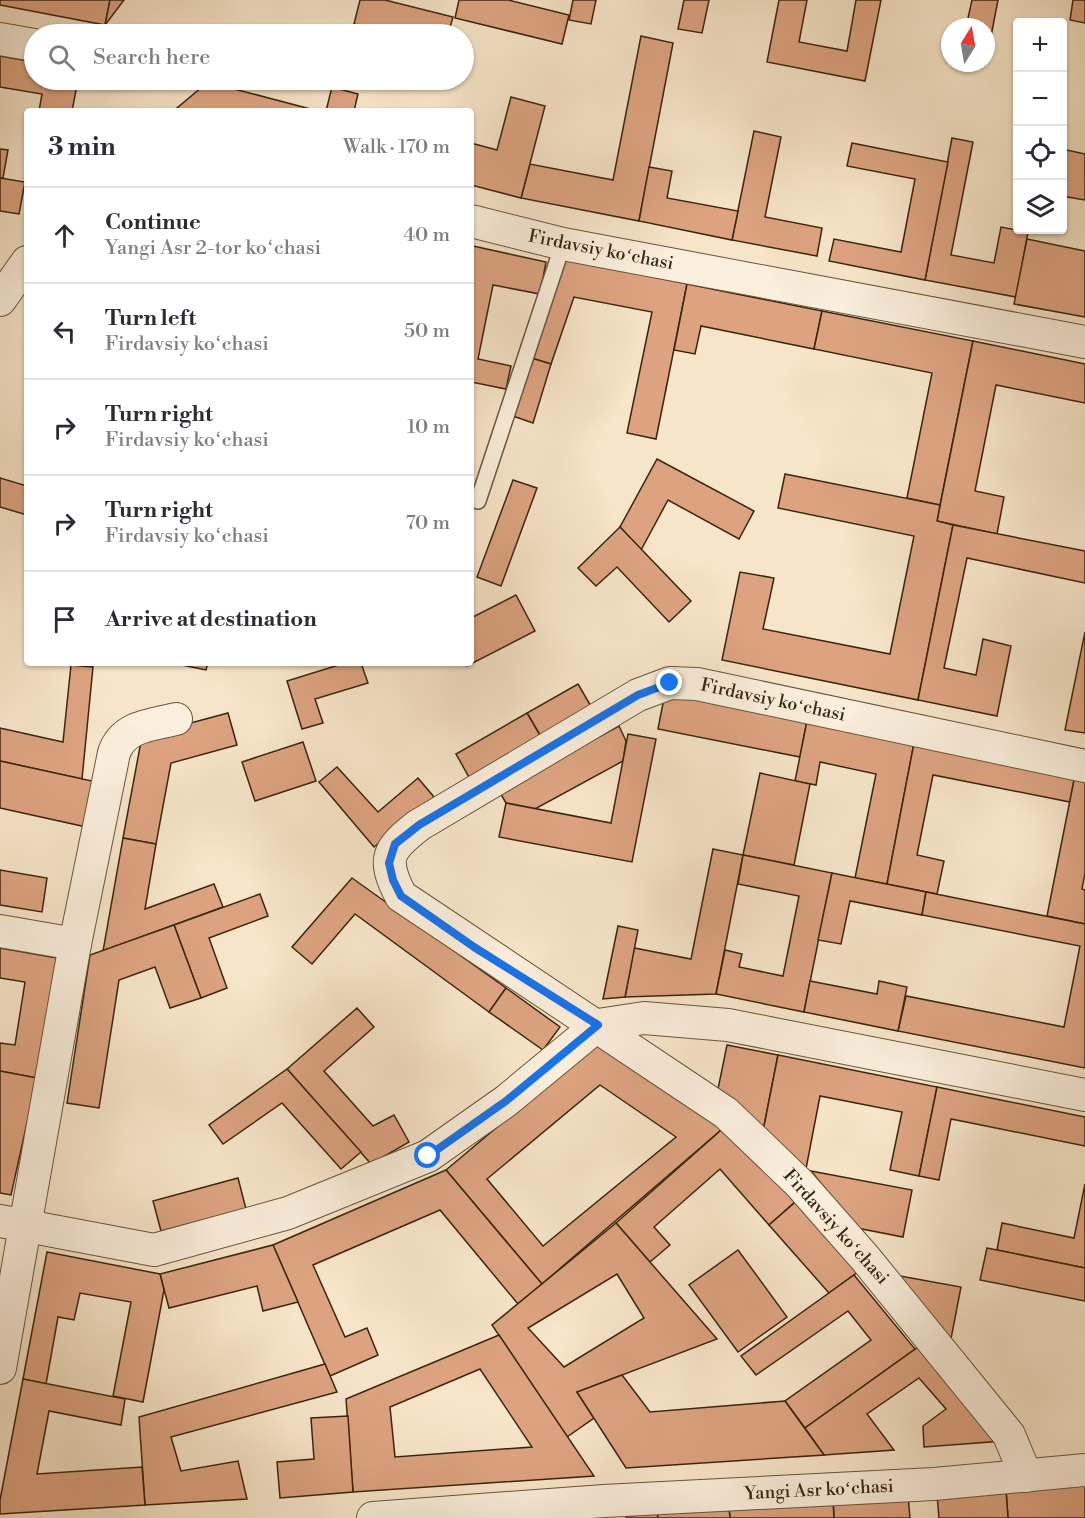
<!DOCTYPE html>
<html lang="en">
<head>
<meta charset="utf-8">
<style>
	:root { --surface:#fff; --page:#f2f2f3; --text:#2b2b33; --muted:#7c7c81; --line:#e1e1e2 }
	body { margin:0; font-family:"Libre Bodoni",serif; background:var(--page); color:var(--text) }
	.controls { position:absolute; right:18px; top:18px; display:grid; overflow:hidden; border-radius:6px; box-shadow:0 2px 4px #0004 }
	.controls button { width:54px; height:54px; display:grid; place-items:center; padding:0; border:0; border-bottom:2px solid var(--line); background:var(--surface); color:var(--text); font:30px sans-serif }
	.compass { position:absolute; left:941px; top:18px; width:54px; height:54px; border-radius:50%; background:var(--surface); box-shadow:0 2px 4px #0004; rotate:11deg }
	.stop { position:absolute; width:18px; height:18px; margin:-14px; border:4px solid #1a73e8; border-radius:50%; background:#fff }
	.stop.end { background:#1a73e8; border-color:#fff; box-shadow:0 2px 6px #0008 }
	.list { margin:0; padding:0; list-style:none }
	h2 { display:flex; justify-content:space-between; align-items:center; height:78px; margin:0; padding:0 24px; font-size:26px }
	h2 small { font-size:20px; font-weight:400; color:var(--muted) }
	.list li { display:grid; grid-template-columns:39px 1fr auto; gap:18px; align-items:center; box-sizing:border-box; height:96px; padding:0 24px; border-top:2px solid var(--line) }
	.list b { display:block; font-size:22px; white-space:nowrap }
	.list p { margin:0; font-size:20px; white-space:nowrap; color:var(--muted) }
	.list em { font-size:20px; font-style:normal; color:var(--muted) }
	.icon { flex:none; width:33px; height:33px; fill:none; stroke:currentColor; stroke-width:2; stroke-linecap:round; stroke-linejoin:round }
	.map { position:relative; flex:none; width:1085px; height:1518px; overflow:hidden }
	.search { position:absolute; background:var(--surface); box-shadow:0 2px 4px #0004; left:24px; top:24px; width:450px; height:66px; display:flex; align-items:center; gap:15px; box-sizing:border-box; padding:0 21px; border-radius:33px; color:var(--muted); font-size:22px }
	.panel { position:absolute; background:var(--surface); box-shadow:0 2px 4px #0004; left:24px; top:108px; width:450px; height:558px; border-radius:6px }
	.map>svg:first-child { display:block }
</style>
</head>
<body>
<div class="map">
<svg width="1085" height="1518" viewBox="0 0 1085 1518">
	<rect width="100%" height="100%" fill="#f7e5c9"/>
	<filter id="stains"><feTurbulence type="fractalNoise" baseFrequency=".00333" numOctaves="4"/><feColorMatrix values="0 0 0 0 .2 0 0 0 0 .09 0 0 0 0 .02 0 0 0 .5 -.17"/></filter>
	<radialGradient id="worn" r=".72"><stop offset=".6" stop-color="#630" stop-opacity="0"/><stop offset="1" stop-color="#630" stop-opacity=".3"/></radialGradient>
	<!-- building -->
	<g fill="#dda381" stroke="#3b250f" stroke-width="1.5" fill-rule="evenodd">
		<path d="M0 0H110L105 25 0 5Z"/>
		<path d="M110 0H124L105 25Z"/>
		<path d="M360 0H385L453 17 448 34H397L354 24Z"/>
		<path d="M459 0H508L569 15 562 44 455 18Z"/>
		<path d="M573 0H596L591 24 569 20Z"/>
		<path d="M684 0H709L702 33 678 29Z"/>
		<path d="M779 0H807L799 42 847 51 856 0H881L865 81 767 62Z"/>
		<path d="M972 0H998L988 52 986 27H966Z"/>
		<path d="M1073 0H1085V23L1070 20Z"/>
		<path d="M641 36 673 43 639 221 521 198 530 164 613 180Z"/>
		<path d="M0 56 34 62V80H78L72 111H39L42 94 0 87Z"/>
		<path d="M208 82 318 111H187L177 108Z"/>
		<path d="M332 87 358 94 354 111H326Z"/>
		<path d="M511 97 545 106 521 198 471 185V143L497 150Z"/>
		<path d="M754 131 781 137 765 217 822 228 817 256 732 240Z"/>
		<path d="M952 138 973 142 951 255 994 263 1001 227 1028 232 1016 297 925 280Z"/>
		<path d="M852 143 948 162 925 280 829 261 834 239 901 252 915 179 847 166Z"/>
		<path d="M0 149 8 150 3 178H0Z"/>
		<path d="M1062 149 1085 154V200L1062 196Z"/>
		<path d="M649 167 672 171 667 198 738 211 732 240 639 221Z"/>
		<path d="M0 178 25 182 19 214 0 211Z"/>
		<path d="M1027 239 1085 251V317L1014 304Z"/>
		<path d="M473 246 546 262 540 294 493 285 478 359 511 366 506 389 471 382V258Z"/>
		<path d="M562 258 687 284 656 439 627 433 652 312 574 297 551 364 528 357Z"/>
		<path d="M687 284 822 311 814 349 701 326 695 354 674 350Z"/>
		<path d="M822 311 973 341 940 505 907 498 932 373 814 349Z"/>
		<path d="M973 341 1085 364V403L996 385 975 491 1004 497 997 534 937 521Z"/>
		<path d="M528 357 551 364 533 423 510 415Z"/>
		<path d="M657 459 754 511 739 539 668 500 641 550 620 527Z"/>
		<path d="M785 474 940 505 937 521 953 525 918 700 722 660 740 572 774 578 763 629 890 654 914 536 778 508Z"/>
		<path d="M0 478 27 486V515L0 507Z"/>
		<path d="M513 480 537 488 501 586 477 577Z"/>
		<path d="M953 525 1085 551V583L967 558 944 668 976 675 983 639 1011 646 997 716 918 700Z"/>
		<path d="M620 527 691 601 669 622 617 567 596 586 578 568Z"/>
		<path d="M516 595 535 631 467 666 466 663H471V618Z"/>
		<path d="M1085 632V733L1065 730Z"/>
		<path d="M172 663H208L206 670Z"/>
		<path d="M345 663H361L368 683 315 699 323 723 302 729 287 681Z"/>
		<path d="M71 665 93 667 82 779 0 761V728L63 742Z"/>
		<path d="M578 684 592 708 541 737 527 713Z"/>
		<path d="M665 693 807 721 800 757 658 729Z"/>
		<path d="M228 713 237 745 171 763 156 844 123 838 142 736Z"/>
		<path d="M527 713 541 737 470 779 456 754Z"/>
		<path d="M807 721 914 743 887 884 855 878 876 774 820 762 816 785 795 781Z"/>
		<path d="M619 726 626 741 623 761 535 809 506 803 499 791Z"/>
		<path d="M628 734 656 739 632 862 499 837 506 803 611 823Z"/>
		<path d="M303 742 316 781 255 801 242 762Z"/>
		<path d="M914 743 1075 775 1070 802 933 775 917 855 944 861 937 894 887 884Z"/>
		<path d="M0 761 101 783 91 828 0 808Z"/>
		<path d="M337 767 378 812 418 778 434 797 374 847 319 782Z"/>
		<path d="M760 773 810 784 794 865 743 855Z"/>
		<path d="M1075 775 1085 777V873L1082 889 1085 890V924L1047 916Z"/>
		<path d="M123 838 156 844 145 909 214 884 223 907 103 951Z"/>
		<path d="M713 849 743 855 716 994 625 997 634 948 691 959Z"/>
		<path d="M743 855 832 873 804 1012 716 994 725 950 742 954 739 967 783 976 799 896 738 884Z"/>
		<path d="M0 870 47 878 42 912 0 905Z"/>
		<path d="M832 873 926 892 922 915 850 901 841 944 818 940Z"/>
		<path d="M352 878 506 988 489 1012 355 914 312 964 292 947Z"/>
		<path d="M926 892 1085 924V1068L898 1031 906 996 1064 1027 1080 946 922 915Z"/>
		<path d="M260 894 268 916 209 938 227 988 201 998 174 925Z"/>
		<path d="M174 925 201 998 170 1008 155 967 119 980 99 1108 67 1103 90 955Z"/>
		<path d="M618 926 638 930 625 997 603 999Z"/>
		<path d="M0 948 57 958 37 1078 0 1071V1043L15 1045 25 982 0 978Z"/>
		<path d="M810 981 877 994 879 981 907 987 898 1031 804 1012Z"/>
		<path d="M506 988 560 1027 543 1050 489 1012Z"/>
		<path d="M357 1008 374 1027 324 1071 373 1126 394 1115 409 1142 371 1164 287 1069Z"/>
		<path d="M602 1039 728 1124 542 1284 446 1170ZM600 1085 676 1137 543 1246 487 1179Z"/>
		<path d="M727 1045 778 1055 763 1131 718 1089Z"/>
		<path d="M778 1055 937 1087 919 1176 890 1170 902 1112 820 1096 805 1174 763 1131Z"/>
		<path d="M287 1069 361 1152 341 1169 282 1103 223 1144 209 1125Z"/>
		<path d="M0 1071 37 1078 11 1195 0 1193Z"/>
		<path d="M937 1087 1085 1117V1146L951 1119 939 1180 919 1176Z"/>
		<path d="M728 1124 796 1201 769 1225 720 1169 654 1227 670 1245 650 1262 616 1223Z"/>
		<path d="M446 1170 542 1284 518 1304 440 1210 313 1265 345 1337 367 1328 378 1355 330 1376 273 1245Z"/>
		<path d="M811 1171 912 1190 903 1237 857 1228Z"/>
		<path d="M238 1178 246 1209 161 1231 153 1201Z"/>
		<path d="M1085 1184V1268L997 1250 1002 1223 1074 1238Z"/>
		<path d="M800 1198 862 1269 829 1293 769 1225Z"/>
		<path d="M616 1223 717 1339 577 1392 594 1418 567 1437 492 1325ZM617 1274 644 1318 564 1367 528 1328Z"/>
		<path d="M273 1245 298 1302 263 1311 257 1286 169 1308 160 1274Z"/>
		<path d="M987 1248 1085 1268V1301L980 1280Z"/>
		<path d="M738 1250 787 1317 738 1352 689 1285Z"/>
		<path d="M47 1252 160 1274 164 1290 143 1402 113 1396 131 1302 80 1293 74 1320 58 1317 46 1384 23 1379Z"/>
		<path d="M854 1275 915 1349 805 1428 785 1401 871 1340 848 1311 756 1375 741 1356Z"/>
		<path d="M900 1276 961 1287 950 1344Z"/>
		<path d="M499 1335 594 1476 353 1492 346 1399ZM480 1369 532 1447 395 1457 390 1407Z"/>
		<path d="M921 1345 1003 1441 924 1447 923 1426 946 1409 919 1378 867 1414 894 1450 824 1455 805 1428Z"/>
		<path d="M325 1364 337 1392 171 1437 181 1471 238 1461 247 1499 145 1505 139 1417Z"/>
		<path d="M622 1375 650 1412 785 1401 824 1455 626 1468 577 1392Z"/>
		<path d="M23 1379 125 1399 121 1425 49 1411 37 1474 142 1467 145 1505 0 1514V1500Z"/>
		<path d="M348 1416 353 1492 280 1498 277 1462 314 1459 311 1418Z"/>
		<path d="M1085 1484V1518H1008L1006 1490Z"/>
		<path d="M1006 1490 1008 1518H939L937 1495Z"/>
		<path d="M908 1495 910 1518H834L833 1500Z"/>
		<path d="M833 1500 834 1518H730L729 1508Z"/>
		<path d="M729 1508 730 1518H658L657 1514Z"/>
		<path d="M657 1514 658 1518H626V1516Z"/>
	</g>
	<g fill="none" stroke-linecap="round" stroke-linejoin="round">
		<!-- service casing -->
		<g stroke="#6a553e" stroke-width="18">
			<path id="service" d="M478 501 563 244"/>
		</g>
		<!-- minor casing -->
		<g stroke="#6a553e" stroke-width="34">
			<g id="minor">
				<path d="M0 39 34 45"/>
				<path d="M471 221 563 244 1085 342"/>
				<path d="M0 300 27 262"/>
				<path d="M0 931 75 944"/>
				<path d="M0 1221 154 1250 288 1213 428 1156 506 1101 598 1025 644 1018 728 1025 1085 1095"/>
				<path d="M0 1368 75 944 114 753C123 726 151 725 176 719"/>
				<path d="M1026 1476 1009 1435 865 1258 799 1183 726 1113 401 896C381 858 388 849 419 825L638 695 670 683 697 684 1085 766"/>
				<path d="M373 1518 604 1501 934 1484 1085 1470"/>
			</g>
		</g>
		<!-- service -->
		<use href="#service" stroke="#faeedc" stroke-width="15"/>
		<!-- minor -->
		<use href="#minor" stroke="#faeedc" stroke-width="32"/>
	</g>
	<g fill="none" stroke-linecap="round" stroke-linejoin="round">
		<!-- route -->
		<path stroke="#1a73e8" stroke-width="8" d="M428 1156 506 1101 598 1025 474 947 401 896 393 880 389 863 395 844 419 825 638 695 670 683"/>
	</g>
	<g text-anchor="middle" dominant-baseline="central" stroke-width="6" stroke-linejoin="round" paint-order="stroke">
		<!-- street labels -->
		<g font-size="18" fill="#3b250f" stroke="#faeedc">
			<text transform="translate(601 250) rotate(11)">Firdavsiy koʻchasi</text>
			<text transform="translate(773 700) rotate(12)">Firdavsiy koʻchasi</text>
			<text transform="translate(836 1227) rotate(48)">Firdavsiy koʻchasi</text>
			<text transform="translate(819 1490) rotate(-3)">Yangi Asr koʻchasi</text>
		</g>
	</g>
	<rect width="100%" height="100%" filter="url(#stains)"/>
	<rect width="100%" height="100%" fill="url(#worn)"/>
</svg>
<div class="controls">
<button>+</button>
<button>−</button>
<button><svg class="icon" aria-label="locate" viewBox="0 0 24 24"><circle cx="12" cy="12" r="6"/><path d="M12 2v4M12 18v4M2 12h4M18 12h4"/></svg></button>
<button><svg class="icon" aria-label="layers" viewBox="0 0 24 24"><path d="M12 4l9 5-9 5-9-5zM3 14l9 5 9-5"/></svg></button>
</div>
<svg class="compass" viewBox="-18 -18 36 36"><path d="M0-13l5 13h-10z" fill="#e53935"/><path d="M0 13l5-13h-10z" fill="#7c7c81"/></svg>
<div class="stop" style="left:428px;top:1156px"></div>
<div class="stop end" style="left:670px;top:683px"></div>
<div class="search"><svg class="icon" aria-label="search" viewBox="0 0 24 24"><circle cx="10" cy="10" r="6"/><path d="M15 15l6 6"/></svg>Search here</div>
<section class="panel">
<h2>3 min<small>Walk · 170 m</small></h2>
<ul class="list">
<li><svg class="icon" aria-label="ahead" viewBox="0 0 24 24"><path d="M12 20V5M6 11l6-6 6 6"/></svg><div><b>Continue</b><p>Yangi Asr 2-tor koʻchasi</p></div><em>40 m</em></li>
<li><svg class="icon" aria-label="left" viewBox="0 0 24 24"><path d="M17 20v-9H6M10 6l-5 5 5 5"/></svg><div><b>Turn left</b><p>Firdavsiy koʻchasi</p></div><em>50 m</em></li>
<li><svg class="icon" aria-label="right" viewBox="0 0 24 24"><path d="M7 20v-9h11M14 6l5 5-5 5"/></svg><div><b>Turn right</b><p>Firdavsiy koʻchasi</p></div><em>10 m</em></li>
<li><svg class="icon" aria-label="right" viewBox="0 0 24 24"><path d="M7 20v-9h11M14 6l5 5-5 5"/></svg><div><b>Turn right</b><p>Firdavsiy koʻchasi</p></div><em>70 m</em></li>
<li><svg class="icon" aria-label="arrive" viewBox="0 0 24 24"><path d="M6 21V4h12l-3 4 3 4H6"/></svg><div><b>Arrive at destination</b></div></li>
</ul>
</section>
</div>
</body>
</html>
